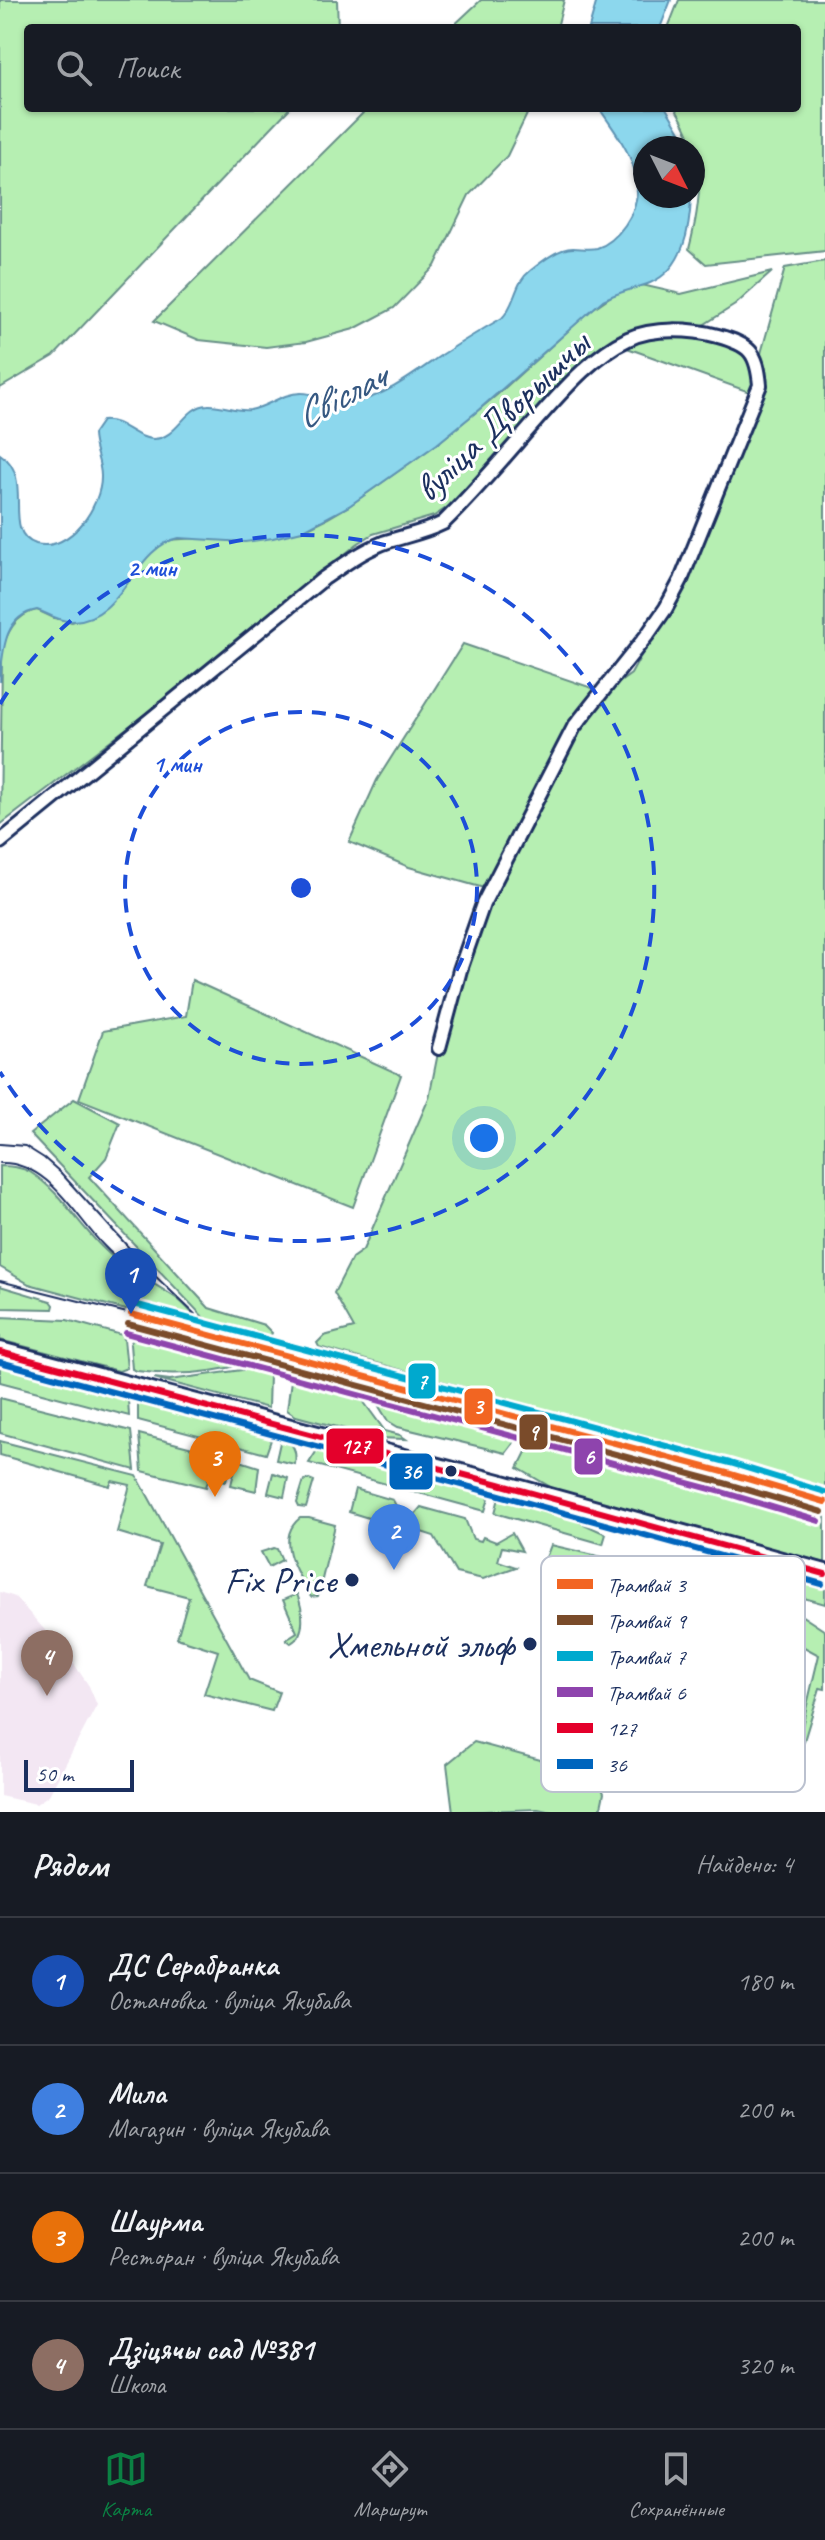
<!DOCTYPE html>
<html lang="ru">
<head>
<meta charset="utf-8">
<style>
	:root { --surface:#171b24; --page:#242831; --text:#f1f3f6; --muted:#9ea1a6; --line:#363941; --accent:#0b8043 }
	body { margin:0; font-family:Caveat,sans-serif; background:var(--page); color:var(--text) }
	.compass { position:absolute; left:633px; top:136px; width:72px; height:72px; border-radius:50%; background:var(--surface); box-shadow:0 2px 6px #0004; rotate:132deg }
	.scale { position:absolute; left:24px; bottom:20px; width:110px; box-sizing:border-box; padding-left:8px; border:4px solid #1b2f5e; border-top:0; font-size:22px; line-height:28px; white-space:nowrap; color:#1b2f5e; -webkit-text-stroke:6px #fff; paint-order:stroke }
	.you { position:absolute; left:484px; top:1138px; width:28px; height:28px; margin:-20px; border:6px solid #fff; border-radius:50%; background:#1a73e8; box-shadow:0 0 0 12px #1a73e833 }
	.badge { display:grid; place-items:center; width:52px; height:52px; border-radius:50%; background:var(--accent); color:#fff; font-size:26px; font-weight:700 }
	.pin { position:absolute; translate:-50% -66px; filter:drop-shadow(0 2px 4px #0008) }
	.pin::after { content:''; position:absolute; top:42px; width:28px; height:24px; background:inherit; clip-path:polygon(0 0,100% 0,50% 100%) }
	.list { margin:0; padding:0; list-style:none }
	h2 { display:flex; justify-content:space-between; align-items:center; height:104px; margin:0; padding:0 32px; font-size:34px }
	h2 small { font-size:26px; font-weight:400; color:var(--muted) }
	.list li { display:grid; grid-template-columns:52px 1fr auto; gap:24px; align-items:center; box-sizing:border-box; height:128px; padding:0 32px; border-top:2px solid var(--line) }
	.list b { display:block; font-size:30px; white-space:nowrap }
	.list p { margin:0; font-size:26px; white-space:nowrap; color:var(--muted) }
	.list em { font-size:26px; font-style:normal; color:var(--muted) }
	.icon { flex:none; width:44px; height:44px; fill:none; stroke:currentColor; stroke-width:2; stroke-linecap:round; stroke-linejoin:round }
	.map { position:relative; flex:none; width:825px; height:1812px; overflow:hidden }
	.search { position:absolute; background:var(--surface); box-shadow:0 2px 6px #0004; left:24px; right:24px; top:24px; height:88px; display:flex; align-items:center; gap:20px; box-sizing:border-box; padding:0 28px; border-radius:8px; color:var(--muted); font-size:30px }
	.sheet { height:616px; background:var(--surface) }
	nav { display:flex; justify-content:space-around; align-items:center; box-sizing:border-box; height:112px; border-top:2px solid var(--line); background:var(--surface); font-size:22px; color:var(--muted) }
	nav a { display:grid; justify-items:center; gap:4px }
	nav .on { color:var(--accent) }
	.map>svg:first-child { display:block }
</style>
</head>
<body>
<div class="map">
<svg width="825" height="1812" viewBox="0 0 825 1812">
	<rect width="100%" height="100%" fill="#fff"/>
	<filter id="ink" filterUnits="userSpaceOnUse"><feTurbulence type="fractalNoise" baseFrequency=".0125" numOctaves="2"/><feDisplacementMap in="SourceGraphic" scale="16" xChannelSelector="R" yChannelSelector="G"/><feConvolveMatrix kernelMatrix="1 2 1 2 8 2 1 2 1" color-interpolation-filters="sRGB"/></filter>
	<g filter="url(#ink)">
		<!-- built -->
		<path fill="#f3e7f3" d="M0 1592 15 1597 70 1658 89 1686 97 1705 49 1795 36 1804 0 1796Z"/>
		<!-- green -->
		<g fill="#b6efb2" stroke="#688f88" stroke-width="2">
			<path d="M0 0H337L338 28H28V108H290L54 356 0 388Z"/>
			<path d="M481 0H564L557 28H451Z"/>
			<path d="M679 0H825V251L706 264 689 249C703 194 706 157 675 108H797V28H668Z"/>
			<path d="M368 108H530L507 156 469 195 435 266 394 308 354 329 306 342 266 347 199 340 154 321Z"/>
			<path d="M825 261V1487L319 1347 317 1343 324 1336 354 1328 334 1293 352 1258 363 1250 429 1098 439 1048 483 905 518 840 484 888 409 867 349 842 377 780 463 644 601 691 597 699 631 674 681 582 760 385 758 364 785 268Z"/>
			<path d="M772 272 735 305 689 334 714 338 748 353 755 382 752 393 616 344 457 501 434 516 373 534 357 544 221 656 0 825 2 654C5 634 16 614 37 610L54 618 72 622 95 614 120 593 149 554 168 540 302 531 328 518 349 506 437 444 498 394 591 310 614 294 642 285 681 294Z"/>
			<path d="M192 980 401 1075 353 1207 79 1099 103 1031 186 1016Z"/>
			<path d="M74 1099 120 1123 106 1158 89 1177 209 1308 264 1325 272 1333 270 1337 244 1334 205 1319 30 1134Z"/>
			<path d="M0 1166C11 1166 21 1167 30 1172 60 1191 79 1225 104 1249 125 1270 152 1281 176 1298 186 1305 194 1316 203 1324L201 1330 29 1284 0 1267Z"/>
			<path d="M0 1286 51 1301 54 1305 53 1309 0 1308Z"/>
			<path d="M0 1317 67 1320 122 1335 124 1339 127 1368 119 1371 0 1340Z"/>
			<path d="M153 1327H165L275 1356 274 1362 264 1364 151 1336 149 1333Z"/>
			<path d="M134 1338 244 1364C208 1374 174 1376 137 1371L132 1369 130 1344Z"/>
			<path d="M298 1361 339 1374 349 1388 290 1371Z"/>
			<path d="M0 1365 128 1399 129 1416 0 1382Z"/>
			<path d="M249 1369 269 1375 268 1408 154 1378 170 1380Z"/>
			<path d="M291 1380 363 1401 385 1431 400 1435 406 1439 379 1438 296 1416 287 1410Z"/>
			<path d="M401 1390 528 1423V1424L506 1453 398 1427 388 1421 375 1400Z"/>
			<path d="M0 1398 131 1431 135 1470 0 1433Z"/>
			<path d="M138 1402 272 1437 266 1454 138 1420Z"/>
			<path d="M536 1432 825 1505V1563L561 1493 518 1468Z"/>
			<path d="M139 1434 231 1458 226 1481 209 1477 206 1487 142 1471Z"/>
			<path d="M281 1438C294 1442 297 1452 295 1464L276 1460Z"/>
			<path d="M0 1441 137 1476 249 1680 279 1692 272 1711 204 1694 218 1651 177 1638 189 1597 147 1586 160 1545 117 1532 130 1485 112 1481 110 1486 0 1455Z"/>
			<path d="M322 1449 490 1495 485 1511 309 1463 316 1452Z"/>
			<path d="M237 1460 259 1467 256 1491 231 1485Z"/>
			<path d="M273 1473 288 1478 284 1497 268 1493Z"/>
			<path d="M309 1479 314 1481 306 1508 299 1507 297 1503 304 1480Z"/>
			<path d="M355 1489 393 1500 402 1517 398 1527 349 1512Z"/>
			<path d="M499 1498 564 1515 606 1534 603 1544 495 1513Z"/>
			<path d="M421 1507 465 1519 473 1539 481 1541 483 1537 496 1542 512 1533 522 1551 502 1547 498 1561 516 1567 483 1579 456 1573 434 1536 409 1528 410 1520Z"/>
			<path d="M300 1518H309L335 1525 318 1596 311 1597C299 1576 273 1539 300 1518Z"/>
			<path d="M551 1545 654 1569 650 1592 632 1587 629 1581 545 1560Z"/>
			<path d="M274 1548 277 1549 282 1560 269 1567 261 1552Z"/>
			<path d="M715 1563 757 1567 825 1585V1604L712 1572Z"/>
			<path d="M669 1574 790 1608 825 1631V1689L820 1688 804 1741 798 1743 819 1655 778 1633 667 1601 633 1723 630 1721Z"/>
			<path d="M297 1594C303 1609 307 1634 291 1643L286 1639 297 1632 283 1600Z"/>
			<path d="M474 1742 559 1765 600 1784 604 1793 600 1812H552L538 1809 453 1812 447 1764Z"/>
		</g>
		<!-- water -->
		<g fill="#8cd7ed" stroke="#5f94b4" stroke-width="2">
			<path d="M597 0H671L660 28H589Z"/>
			<path d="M599 108H666L689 147 645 148V196H691C690 228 684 269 650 283 634 289 618 292 603 300L475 413 437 444 349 506 302 531 273 538 245 542 179 538C133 547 124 620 73 621 60 622 49 614 37 610 2 616 3 655 0 682V454C36 477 0 532 36 544 70 553 102 505 101 476 101 462 93 448 93 434L102 421C121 418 133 438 153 439 178 439 184 406 208 405 222 404 235 412 250 410 268 407 282 393 301 393 320 393 336 407 355 402 386 396 414 374 440 356 460 343 481 330 502 318 516 304 514 283 530 271 541 262 558 248 573 248 581 248 589 250 597 248 610 244 618 235 625 225 655 182 623 143 599 108Z"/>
		</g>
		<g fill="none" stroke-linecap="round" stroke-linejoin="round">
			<!-- minor casing -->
			<g stroke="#1b2f5e" stroke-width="18">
				<path id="minor" d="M0 842 323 579C343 565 361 552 383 543 403 536 423 533 443 523 478 489 509 451 541 415 566 387 594 355 628 339 653 327 691 329 718 336 750 345 757 352 760 385L681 580 666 608 648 634 574 727 483 904 460 970 439 1048"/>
			</g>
			<!-- secondary casing -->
			<g stroke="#1b2f5e" stroke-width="24">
				<path id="secondary" d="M0 1352 499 1484 825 1574"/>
			</g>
			<!-- minor -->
			<use href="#minor" stroke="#fff" stroke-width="12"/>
			<!-- secondary -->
			<use href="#secondary" stroke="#fff" stroke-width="18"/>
			<!-- tram -->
			<g stroke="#1b2f5e" stroke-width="2">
				<path d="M0 1144 25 1146 44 1158 61 1173 150 1271 202 1321 224 1331 325 1359"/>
				<path d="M0 1163C49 1161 75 1217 105 1247 118 1261 135 1271 151 1281"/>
				<path d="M0 1281 131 1314"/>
			</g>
			<!-- bus-1 casing -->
			<g stroke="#fff" stroke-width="12">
				<path id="bus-1" d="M0 1352 499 1484 825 1574"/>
			</g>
			<!-- bus-2 casing -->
			<g stroke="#fff" stroke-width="12">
				<path id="bus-2" d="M0 1362 496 1494 822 1584"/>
			</g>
			<!-- bus-1 -->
			<use href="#bus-1" stroke="#e4002b" stroke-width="6"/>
			<!-- bus-2 -->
			<use href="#bus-2" stroke="#0065bd" stroke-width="6"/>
			<!-- tram-1 casing -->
			<g stroke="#fff" stroke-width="12">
				<path id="tram-1" d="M131 1314 727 1473 825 1502"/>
			</g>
			<!-- tram-2 casing -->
			<g stroke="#fff" stroke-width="12">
				<path id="tram-2" d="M128 1324 724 1483 822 1512"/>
			</g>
			<!-- tram-3 casing -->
			<g stroke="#fff" stroke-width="12">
				<path id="tram-3" d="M134 1304 730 1463 825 1492"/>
			</g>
			<!-- tram-4 casing -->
			<g stroke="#fff" stroke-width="12">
				<path id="tram-4" d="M126 1333 722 1492 819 1521"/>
			</g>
			<!-- tram-1 -->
			<use href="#tram-1" stroke="#f26522" stroke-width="6"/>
			<!-- tram-2 -->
			<use href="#tram-2" stroke="#7a4b2a" stroke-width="6"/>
			<!-- tram-3 -->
			<use href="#tram-3" stroke="#00a9ce" stroke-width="6"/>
			<!-- tram-4 -->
			<use href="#tram-4" stroke="#8e44ad" stroke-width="6"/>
		</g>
	</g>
	<!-- distance rings -->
	<g fill="none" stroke="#1d4ed8" stroke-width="4" stroke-dasharray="14 10">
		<circle cx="301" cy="888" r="176"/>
		<path d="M0 704A353 353 0 1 1 0 1072"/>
	</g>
	<!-- markers -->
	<g fill="#1b2f5e" stroke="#fff" stroke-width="3">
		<circle cx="451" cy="1471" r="7"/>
		<circle cx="352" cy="1580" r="8"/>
		<circle cx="530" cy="1644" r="8"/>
	</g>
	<g text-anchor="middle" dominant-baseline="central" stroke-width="6" stroke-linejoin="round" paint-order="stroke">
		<!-- street labels -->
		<g font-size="38" fill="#1b2f5e" stroke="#fff">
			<text transform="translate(502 416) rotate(-44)">вуліца Дворышчы</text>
		</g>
		<!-- poi labels -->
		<g font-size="38" fill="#1b2f5e" stroke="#fff" text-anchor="end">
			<text x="336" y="1580">Fix Price</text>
			<text x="514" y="1644">Хмельной эльф</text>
		</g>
		<!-- water labels -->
		<g font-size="40" font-style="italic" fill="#375982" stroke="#fff">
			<text transform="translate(340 396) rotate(-27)">Свіслач</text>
		</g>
	</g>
	<!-- legend -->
	<rect x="541" y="1556" width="264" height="236" rx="12" fill="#fff" stroke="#bbc1cf" stroke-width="2"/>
	<rect x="557" y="1579" width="36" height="10" fill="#f26522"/>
	<rect x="557" y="1615" width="36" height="10" fill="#7a4b2a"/>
	<rect x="557" y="1651" width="36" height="10" fill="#00a9ce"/>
	<rect x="557" y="1687" width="36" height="10" fill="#8e44ad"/>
	<rect x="557" y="1723" width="36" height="10" fill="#e4002b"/>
	<rect x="557" y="1759" width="36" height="10" fill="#0065bd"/>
	<g font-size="22" fill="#1b2f5e">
		<text x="607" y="1592">Трамвай 3</text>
		<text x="607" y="1628">Трамвай 9</text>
		<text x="607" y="1664">Трамвай 7</text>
		<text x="607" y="1700">Трамвай 6</text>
		<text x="607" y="1736">127</text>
		<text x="607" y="1772">36</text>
	</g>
	<circle cx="301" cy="888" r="12" fill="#1d4ed8" stroke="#fff" stroke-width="4"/>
	<g font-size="24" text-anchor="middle" font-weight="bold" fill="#1d4ed8" stroke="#fff" stroke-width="6" stroke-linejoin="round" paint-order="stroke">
		<text x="152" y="576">2 мин</text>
		<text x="177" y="772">1 мин</text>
	</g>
	<g stroke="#fff" stroke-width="3">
		<rect x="407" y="1362" width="30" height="38" rx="8" fill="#00a9ce"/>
		<rect x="463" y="1387" width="31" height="39" rx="8" fill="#f26522"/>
		<rect x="518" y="1413" width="31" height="38" rx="8" fill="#7a4b2a"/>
		<rect x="325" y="1427" width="60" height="38" rx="8" fill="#e4002b"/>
		<rect x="573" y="1437" width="31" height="39" rx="8" fill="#8e44ad"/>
		<rect x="388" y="1452" width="46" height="39" rx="8" fill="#0065bd"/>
	</g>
	<g font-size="22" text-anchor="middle" font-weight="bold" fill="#fff">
		<text x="422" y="1389">7</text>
		<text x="478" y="1414">3</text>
		<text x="533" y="1440">9</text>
		<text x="355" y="1454">127</text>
		<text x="589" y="1464">6</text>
		<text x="411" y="1479">36</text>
	</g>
</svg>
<svg class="compass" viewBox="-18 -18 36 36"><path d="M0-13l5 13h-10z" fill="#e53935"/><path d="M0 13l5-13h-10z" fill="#9ea1a6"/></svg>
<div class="scale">50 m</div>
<div class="you"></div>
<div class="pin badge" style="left:131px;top:1314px;background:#1a4fb4">1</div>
<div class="pin badge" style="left:394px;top:1570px;background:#3f7fe0">2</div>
<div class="pin badge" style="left:215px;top:1497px;background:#e8710a">3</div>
<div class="pin badge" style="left:47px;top:1696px;background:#8d6e63">4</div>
<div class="search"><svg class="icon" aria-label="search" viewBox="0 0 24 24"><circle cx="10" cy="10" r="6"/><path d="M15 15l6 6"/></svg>Поиск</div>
</div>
<section class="sheet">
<h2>Рядом<small>Найдено: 4</small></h2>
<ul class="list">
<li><span class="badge" style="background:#1a4fb4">1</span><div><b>ДС Серабранка</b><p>Остановка · вуліца Якубава</p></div><em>180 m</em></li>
<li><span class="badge" style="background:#3f7fe0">2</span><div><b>Мила</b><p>Магазин · вуліца Якубава</p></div><em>200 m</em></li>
<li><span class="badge" style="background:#e8710a">3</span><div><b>Шаурма</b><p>Ресторан · вуліца Якубава</p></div><em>200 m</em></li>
<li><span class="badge" style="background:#8d6e63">4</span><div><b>Дзіцячы сад №381</b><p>Школа</p></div><em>320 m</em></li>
</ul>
</section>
<nav>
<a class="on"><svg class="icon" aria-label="map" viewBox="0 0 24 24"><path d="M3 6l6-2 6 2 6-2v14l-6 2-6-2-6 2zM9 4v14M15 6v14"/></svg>Карта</a>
<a><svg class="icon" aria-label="directions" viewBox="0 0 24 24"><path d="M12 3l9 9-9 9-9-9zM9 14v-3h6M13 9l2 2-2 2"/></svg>Маршрут</a>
<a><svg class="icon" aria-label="saved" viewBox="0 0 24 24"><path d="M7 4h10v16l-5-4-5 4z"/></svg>Сохранённые</a>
</nav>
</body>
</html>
